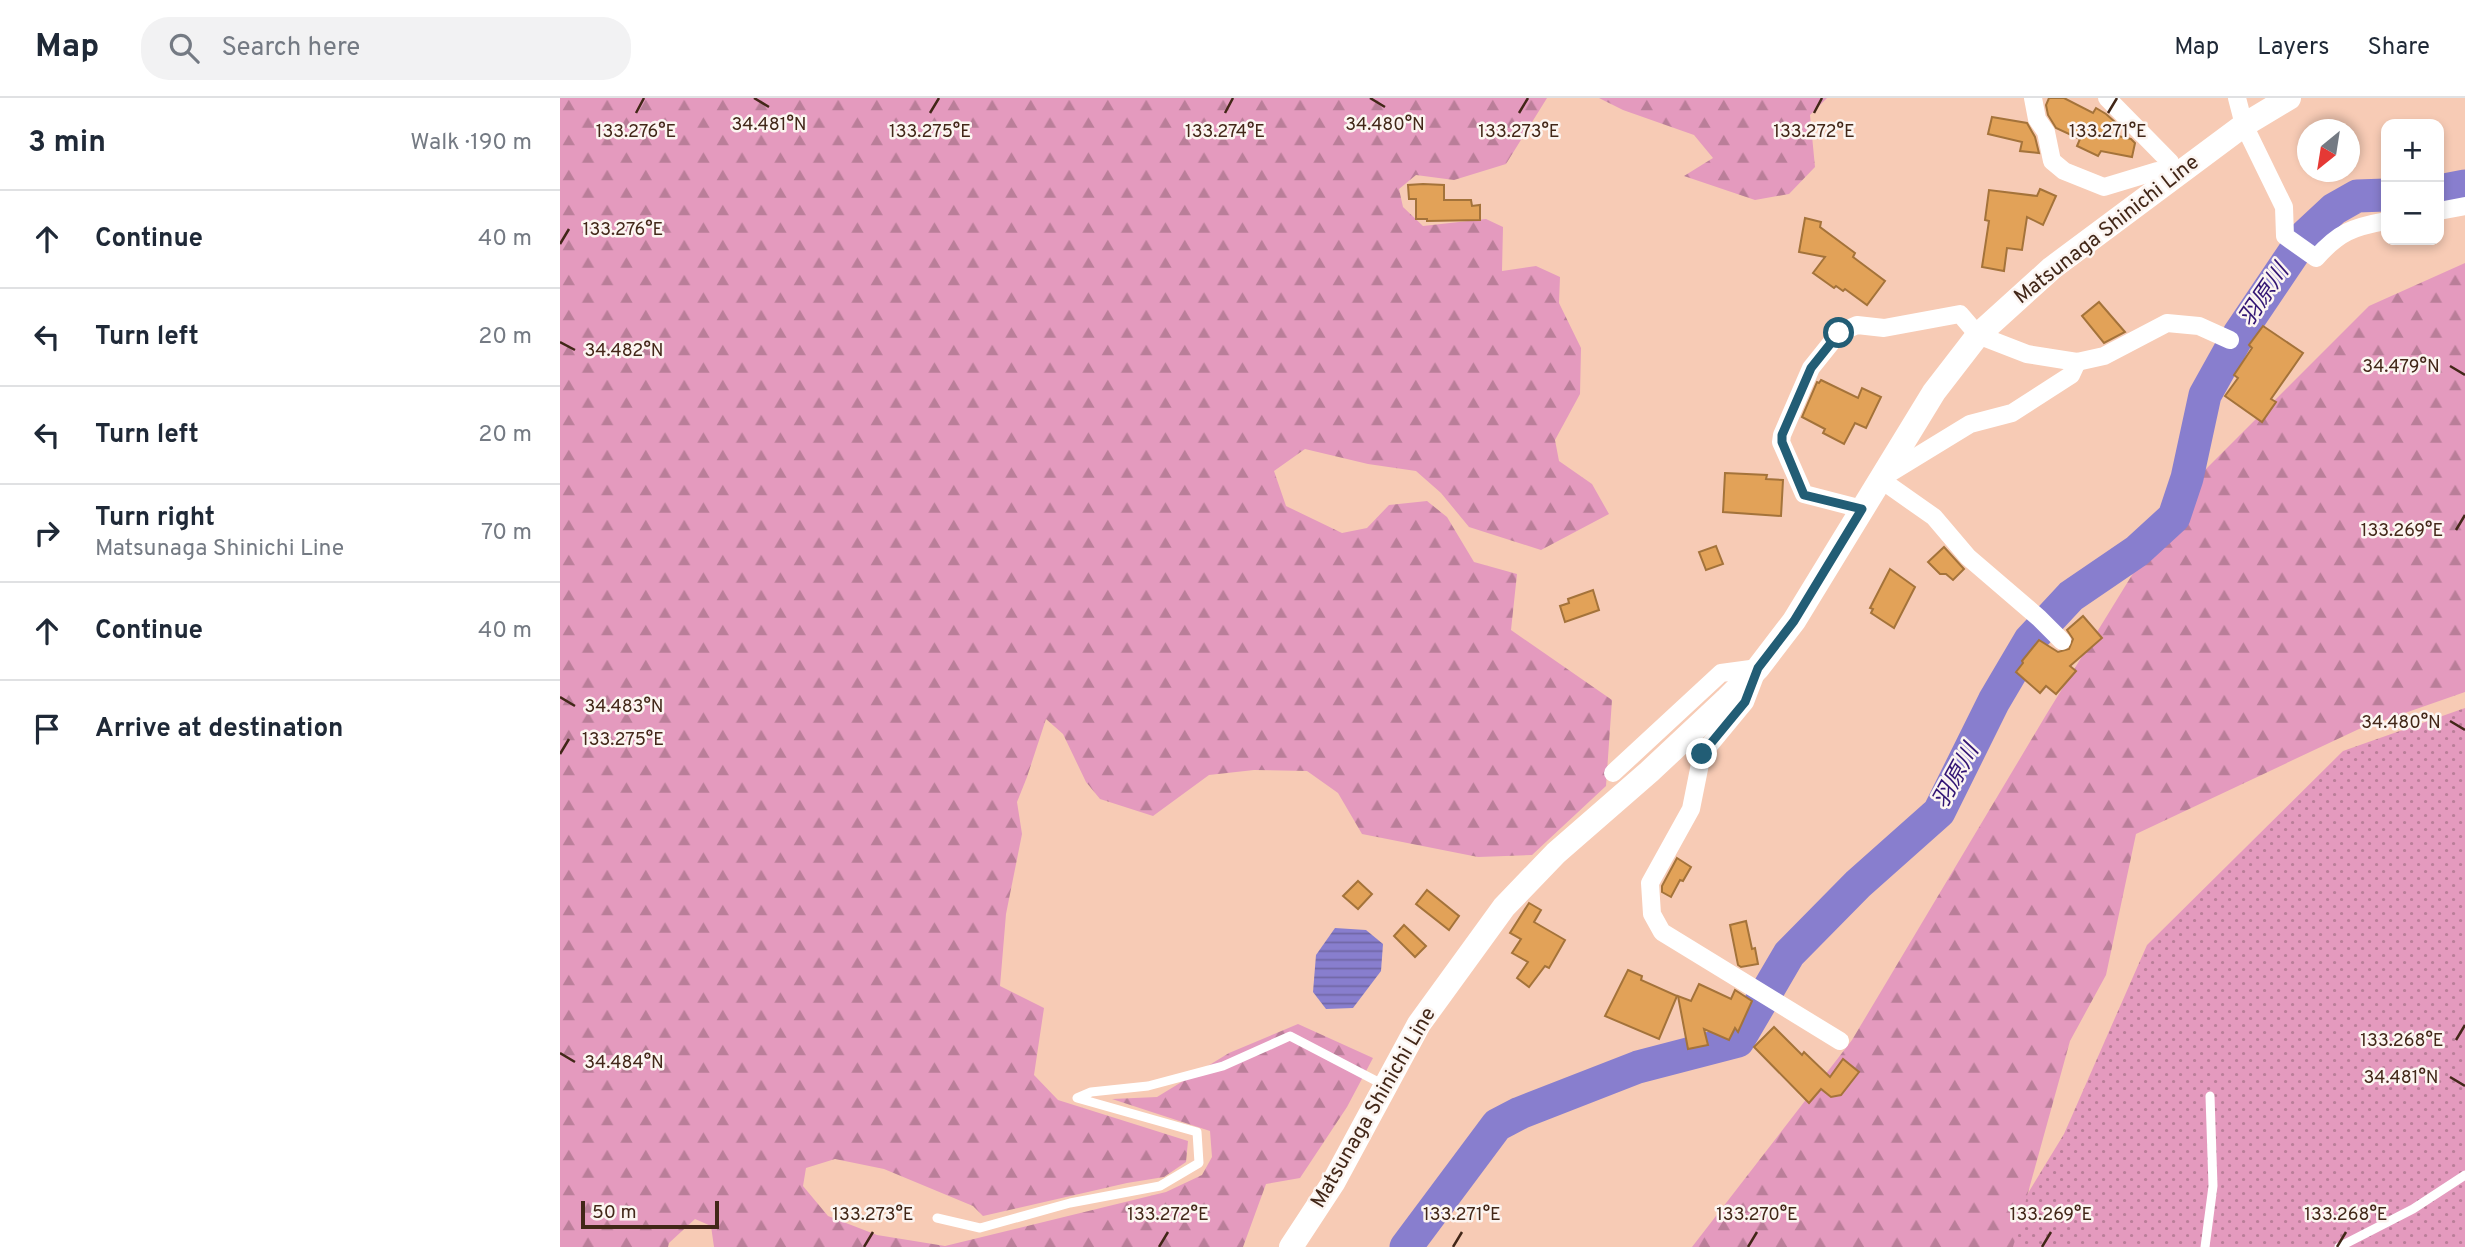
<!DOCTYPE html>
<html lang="en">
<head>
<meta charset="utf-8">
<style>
	:root { --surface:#fff; --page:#f2f2f3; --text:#1f2937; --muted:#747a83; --line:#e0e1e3 }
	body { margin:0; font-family:Overpass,"Noto Sans JP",sans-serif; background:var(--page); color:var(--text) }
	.controls { position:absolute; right:21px; top:21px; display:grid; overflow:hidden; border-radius:14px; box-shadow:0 4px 10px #0003 }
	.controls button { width:63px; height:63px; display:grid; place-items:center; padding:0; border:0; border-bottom:2px solid var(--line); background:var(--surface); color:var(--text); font:35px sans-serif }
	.compass { position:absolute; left:1737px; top:21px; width:63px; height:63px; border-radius:50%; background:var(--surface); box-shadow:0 4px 10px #0003; rotate:210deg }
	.scale { position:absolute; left:21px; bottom:18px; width:138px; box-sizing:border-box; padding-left:7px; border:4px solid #422718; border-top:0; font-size:19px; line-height:24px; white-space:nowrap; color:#422718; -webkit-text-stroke:5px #fcf5f1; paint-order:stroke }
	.stop { position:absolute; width:21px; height:21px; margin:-16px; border:5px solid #225d75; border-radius:50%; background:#fff }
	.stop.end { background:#225d75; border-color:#fff; box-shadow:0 2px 7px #0008 }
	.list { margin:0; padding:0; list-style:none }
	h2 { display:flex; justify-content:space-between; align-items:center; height:91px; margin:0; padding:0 28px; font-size:30px }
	h2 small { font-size:23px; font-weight:400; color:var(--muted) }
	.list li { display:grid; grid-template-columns:46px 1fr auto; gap:21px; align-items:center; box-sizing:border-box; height:98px; padding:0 28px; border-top:2px solid var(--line) }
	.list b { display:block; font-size:26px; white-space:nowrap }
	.list p { margin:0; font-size:23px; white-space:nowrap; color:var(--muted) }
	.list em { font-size:23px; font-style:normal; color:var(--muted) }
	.icon { flex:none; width:38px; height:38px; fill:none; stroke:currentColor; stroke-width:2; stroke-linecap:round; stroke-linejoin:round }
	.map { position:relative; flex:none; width:1905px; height:1149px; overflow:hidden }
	header { display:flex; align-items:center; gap:42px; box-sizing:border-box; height:98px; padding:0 35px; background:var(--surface); border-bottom:2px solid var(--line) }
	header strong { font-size:33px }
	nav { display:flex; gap:38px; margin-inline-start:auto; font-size:24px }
	.search { width:490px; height:63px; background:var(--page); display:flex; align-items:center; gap:18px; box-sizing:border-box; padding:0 24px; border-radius:28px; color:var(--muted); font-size:26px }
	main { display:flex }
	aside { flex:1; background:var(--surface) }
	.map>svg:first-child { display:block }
</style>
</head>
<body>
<header>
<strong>Map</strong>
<div class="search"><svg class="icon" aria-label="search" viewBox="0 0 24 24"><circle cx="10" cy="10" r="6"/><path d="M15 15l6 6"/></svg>Search here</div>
<nav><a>Map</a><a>Layers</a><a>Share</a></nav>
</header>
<main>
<aside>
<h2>3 min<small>Walk · 190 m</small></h2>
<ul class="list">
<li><svg class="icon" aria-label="ahead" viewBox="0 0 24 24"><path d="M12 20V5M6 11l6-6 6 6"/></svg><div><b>Continue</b></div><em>40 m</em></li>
<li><svg class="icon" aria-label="left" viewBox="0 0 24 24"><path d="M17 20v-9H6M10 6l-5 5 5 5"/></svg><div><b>Turn left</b></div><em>20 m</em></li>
<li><svg class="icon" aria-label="left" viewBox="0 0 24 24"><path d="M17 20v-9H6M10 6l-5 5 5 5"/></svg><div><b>Turn left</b></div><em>20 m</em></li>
<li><svg class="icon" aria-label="right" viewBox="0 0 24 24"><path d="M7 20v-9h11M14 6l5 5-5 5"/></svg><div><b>Turn right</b><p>Matsunaga Shinichi Line</p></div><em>70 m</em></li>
<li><svg class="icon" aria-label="ahead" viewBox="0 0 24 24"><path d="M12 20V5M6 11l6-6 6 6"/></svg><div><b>Continue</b></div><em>40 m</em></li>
<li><svg class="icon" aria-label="arrive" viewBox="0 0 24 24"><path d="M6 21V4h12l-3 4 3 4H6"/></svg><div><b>Arrive at destination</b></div></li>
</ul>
</aside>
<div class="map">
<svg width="1905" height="1149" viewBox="0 0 1905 1149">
	<defs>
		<pattern id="grass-dots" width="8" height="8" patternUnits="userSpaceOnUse" patternTransform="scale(1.75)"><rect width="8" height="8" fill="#e49abe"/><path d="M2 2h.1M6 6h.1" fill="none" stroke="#ba7e99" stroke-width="1.8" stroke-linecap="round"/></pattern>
		<pattern id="forest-firs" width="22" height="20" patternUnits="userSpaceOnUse" patternTransform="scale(1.75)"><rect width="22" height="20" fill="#e49abe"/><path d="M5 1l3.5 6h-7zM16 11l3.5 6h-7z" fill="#ba7e99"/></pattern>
		<pattern id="water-rules" width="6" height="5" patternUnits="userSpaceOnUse" patternTransform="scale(1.75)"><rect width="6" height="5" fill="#887ece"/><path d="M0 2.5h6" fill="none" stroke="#7167a6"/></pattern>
	</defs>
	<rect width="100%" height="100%" fill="#f7cbb5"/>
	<!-- grass -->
	<path fill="url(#grass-dots)" d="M1905 610V1149H1435L1504 1036 1587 847 1783 653Z"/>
	<!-- forest -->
	<g fill="url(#forest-firs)">
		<path d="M0 0H987L946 66 894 82 856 77 839 91 843 109 863 128 926 121 943 129 942 173 976 168 1000 179 999 205 1021 250 1020 296 995 342 999 363 1032 386 1049 416 981 452 909 429 881 395 856 373 808 366 745 351 714 373 726 408 782 435 807 430 829 407 867 403 887 419 914 464 957 476 951 532 1052 602 1046 688 972 757 918 759 802 736 778 695 747 673 694 672 649 677 593 718 540 701 526 684 503 636 486 621 467 679 457 704 462 736 446 816 440 888 484 910 474 977 498 1002 628 1043 626 1064 604 1079 567 1085 423 1118 413 1108 324 1071 275 1061 246 1070 243 1088 268 1118 317 1137 385 1148 606 1094 642 1077 652 1059 650 1033 552 1001 597 999 669 955 738 926 813 960 787 1009 740 1080 706 1086 683 1149H154L151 1128 135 1121 109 1145 108 1149H0Z"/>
		<path d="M1039 0H1267L1250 17 1255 69 1229 96 1195 102 1124 78 1153 60 1134 37 1063 12Z"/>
		<path d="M1905 165V594L1799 631 1576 736 1546 877 1510 943 1453 1149H1132L1292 942 1486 617 1623 394 1809 208Z"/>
	</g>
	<!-- water -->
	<path fill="url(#water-rules)" d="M775 830 806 832 823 846 821 873 793 910 766 911 753 894 756 857Z"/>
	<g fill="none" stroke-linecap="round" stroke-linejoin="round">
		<!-- river -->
		<g stroke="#887ece" stroke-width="33">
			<path d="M1879 93 1905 88"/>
			<path d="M846 1149 937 1027 960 1015 1078 969 1178 943 1229 856 1298 786 1379 714 1434 603 1470 542 1511 498 1577 453 1614 419 1627 380 1645 297 1679 236 1745 138 1774 111 1797 98 1826 97"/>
		</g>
	</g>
	<!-- building -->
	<g fill="#e2a258" stroke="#a4733a" stroke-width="2">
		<path d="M1489 0H1504L1533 15 1536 10 1546 16 1555 24 1549 36 1571 41 1575 45 1572 59 1541 53 1538 58 1517 48 1520 41 1496 30 1488 17 1486 7Z"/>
		<path d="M1432 19 1467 25 1475 39 1479 55 1460 53 1462 44 1428 36Z"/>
		<path d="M863 86 884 87V102H911L912 108 920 107V122L867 123V121H856V101H849L848 87Z"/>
		<path d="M1480 91 1496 98 1483 127 1467 119 1462 152 1447 150 1444 173 1422 169 1429 123 1425 122 1429 92 1477 98Z"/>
		<path d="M1245 120 1261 124 1260 129 1295 155 1293 159 1325 183 1307 207 1285 191 1283 193 1276 188 1274 190 1253 175 1265 159 1239 154Z"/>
		<path d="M1539 204 1565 234 1544 245 1522 218Z"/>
		<path d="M1703 228 1743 255 1711 301 1716 304 1702 324 1665 298 1678 280 1674 277 1692 250 1689 247Z"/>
		<path d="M1261 282 1298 300 1302 290 1321 299 1306 330 1295 325 1284 346 1263 335 1265 331 1242 319 1257 284 1259 285Z"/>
		<path d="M1165 375 1207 377 1206 381 1223 382 1221 418 1163 414Z"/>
		<path d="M1156 448 1163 466 1146 472 1139 454Z"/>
		<path d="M1384 449 1404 471 1393 482 1386 476H1380L1368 464Z"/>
		<path d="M1330 471 1355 489 1334 530 1311 515 1313 511 1310 510Z"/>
		<path d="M1033 492 1039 512 1005 524 1000 508 1009 505 1008 501Z"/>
		<path d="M1523 518 1542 540 1510 568 1516 573 1496 596 1486 588 1480 595 1456 574 1463 565 1462 563 1479 542 1498 554 1509 551 1513 541 1507 532Z"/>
		<path d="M1117 760 1131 769 1123 783 1120 782 1111 799 1102 794V788Z"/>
		<path d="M798 783 812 796 798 811 783 798Z"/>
		<path d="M867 792 899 818 889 832 856 806Z"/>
		<path d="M969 805 981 812 974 824 1005 842 989 870 985 868 969 889 957 880 968 864 952 855 961 841 950 835Z"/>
		<path d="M1186 823 1192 851 1195 850 1198 866 1181 869 1178 867 1170 827Z"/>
		<path d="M844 827 866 848 855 859 834 838Z"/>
		<path d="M1068 872 1082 878 1081 882 1117 898 1099 941 1045 918Z"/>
		<path d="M1139 886 1171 901 1175 892 1192 903 1178 934 1175 930 1169 942 1144 931 1148 947 1128 951 1118 898 1131 903Z"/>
		<path d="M1214 929 1242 957 1244 954 1270 979 1283 961 1299 974 1281 997 1271 999 1261 991 1249 1005 1194 949Z"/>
	</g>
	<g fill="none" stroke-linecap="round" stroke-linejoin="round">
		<!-- lane -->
		<g stroke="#fff" stroke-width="9">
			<path d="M377 1120 420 1130 510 1105 600 1088 639 1065 637 1034 517 1000 531 994 588 988 663 968 730 938 824 987"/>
			<path d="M1645 1149 1653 1088 1650 998"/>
			<path d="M1779 1149 1853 1111 1905 1077"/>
		</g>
		<!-- street -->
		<g stroke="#fff" stroke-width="18">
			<path d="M1473 0 1477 21 1486 34 1492 63 1504 73 1544 89 1597 73 1615 79"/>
			<path d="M1547 0 1610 64 1615 79"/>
			<path d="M1677 0 1684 27 1724 109 1725 138 1756 160C1779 134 1793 129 1826 123"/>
			<path d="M1879 113 1905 108"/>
			<path d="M1302 411 1244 396 1221 344 1222 337 1251 270 1279 235 1297 227 1324 230 1400 216 1418 237 1467 256 1517 264 1544 258 1607 225 1639 228 1670 242"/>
			<path d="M1502 543 1479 520 1408 459 1374 419 1320 381 1410 326 1452 315 1511 277 1517 264"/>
			<path d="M1053 675 1161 575 1198 570 1185 604 1142 656 1131 711 1090 785 1092 816 1102 834 1280 943"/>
		</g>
		<!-- secondary -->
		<path stroke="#fff" stroke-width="24" d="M731 1149 773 1085 859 926 944 809 996 755 1089 674 1167 601 1198 570 1234 523 1374 294 1418 237 1492 170 1684 27 1729 0"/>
	</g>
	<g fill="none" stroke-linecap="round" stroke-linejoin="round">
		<!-- route -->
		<path stroke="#225d75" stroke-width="9" d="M1142 656 1185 604 1198 570 1234 523 1302 411 1244 397 1222 344V337L1251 270 1279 235"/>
	</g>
	<!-- ticks -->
	<path fill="none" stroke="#422718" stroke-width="2.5" d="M194 0 209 9M810 0 825 9M76 15 84 0M370 15 379 0M665 15 673 0M959 15 968 0M1254 15 1262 0M1548 15 1557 0M0 146 9 131M0 244 15 252M1890 268 1905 277M1896 432 1905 417M0 599 15 608M1890 623 1905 632M0 656 9 641M1896 942 1905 927M0 955 15 964M1890 979 1905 988M304 1149 313 1134M599 1149 608 1134M893 1149 902 1134M1188 1149 1197 1134M1482 1149 1491 1134M1777 1149 1786 1134"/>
	<g text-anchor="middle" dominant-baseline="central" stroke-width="5" stroke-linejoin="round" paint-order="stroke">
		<!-- street labels -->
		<g font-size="21" fill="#422718" stroke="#fcf5f1">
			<text transform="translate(1547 132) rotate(-38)">Matsunaga Shinichi Line</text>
			<text transform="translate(814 1010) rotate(-60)">Matsunaga Shinichi Line</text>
		</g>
		<!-- water labels -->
		<g font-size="23" font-style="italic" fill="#321574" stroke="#fcf5f1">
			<text transform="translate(1705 198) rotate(-56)">羽原川</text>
			<text transform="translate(1397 679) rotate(-61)">羽原川</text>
		</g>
	</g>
	<g font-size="18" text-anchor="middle" fill="#422718" stroke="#fcf5f1" stroke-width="5" stroke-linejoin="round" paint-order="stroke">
		<text x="209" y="32">34.481°N</text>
		<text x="825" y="32">34.480°N</text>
		<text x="76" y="39">133.276°E</text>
		<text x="370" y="39">133.275°E</text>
		<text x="665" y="39">133.274°E</text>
		<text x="959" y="39">133.273°E</text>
		<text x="1254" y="39">133.272°E</text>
		<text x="1548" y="39">133.271°E</text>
		<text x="63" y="137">133.276°E</text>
		<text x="64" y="258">34.482°N</text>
		<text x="1841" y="274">34.479°N</text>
		<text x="1842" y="438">133.269°E</text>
		<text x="64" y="614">34.483°N</text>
		<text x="1841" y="630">34.480°N</text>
		<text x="63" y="647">133.275°E</text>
		<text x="1842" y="948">133.268°E</text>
		<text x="64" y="970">34.484°N</text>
		<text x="1841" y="985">34.481°N</text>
		<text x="313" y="1122">133.273°E</text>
		<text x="608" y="1122">133.272°E</text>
		<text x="902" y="1122">133.271°E</text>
		<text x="1197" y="1122">133.270°E</text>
		<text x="1491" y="1122">133.269°E</text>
		<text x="1786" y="1122">133.268°E</text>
	</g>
</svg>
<div class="controls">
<button>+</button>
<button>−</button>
</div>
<svg class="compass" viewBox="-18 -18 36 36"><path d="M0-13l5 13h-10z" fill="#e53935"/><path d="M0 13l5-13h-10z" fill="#747a83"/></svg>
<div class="scale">50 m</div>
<div class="stop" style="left:1279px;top:235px"></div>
<div class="stop end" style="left:1142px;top:656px"></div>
</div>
</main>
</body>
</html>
